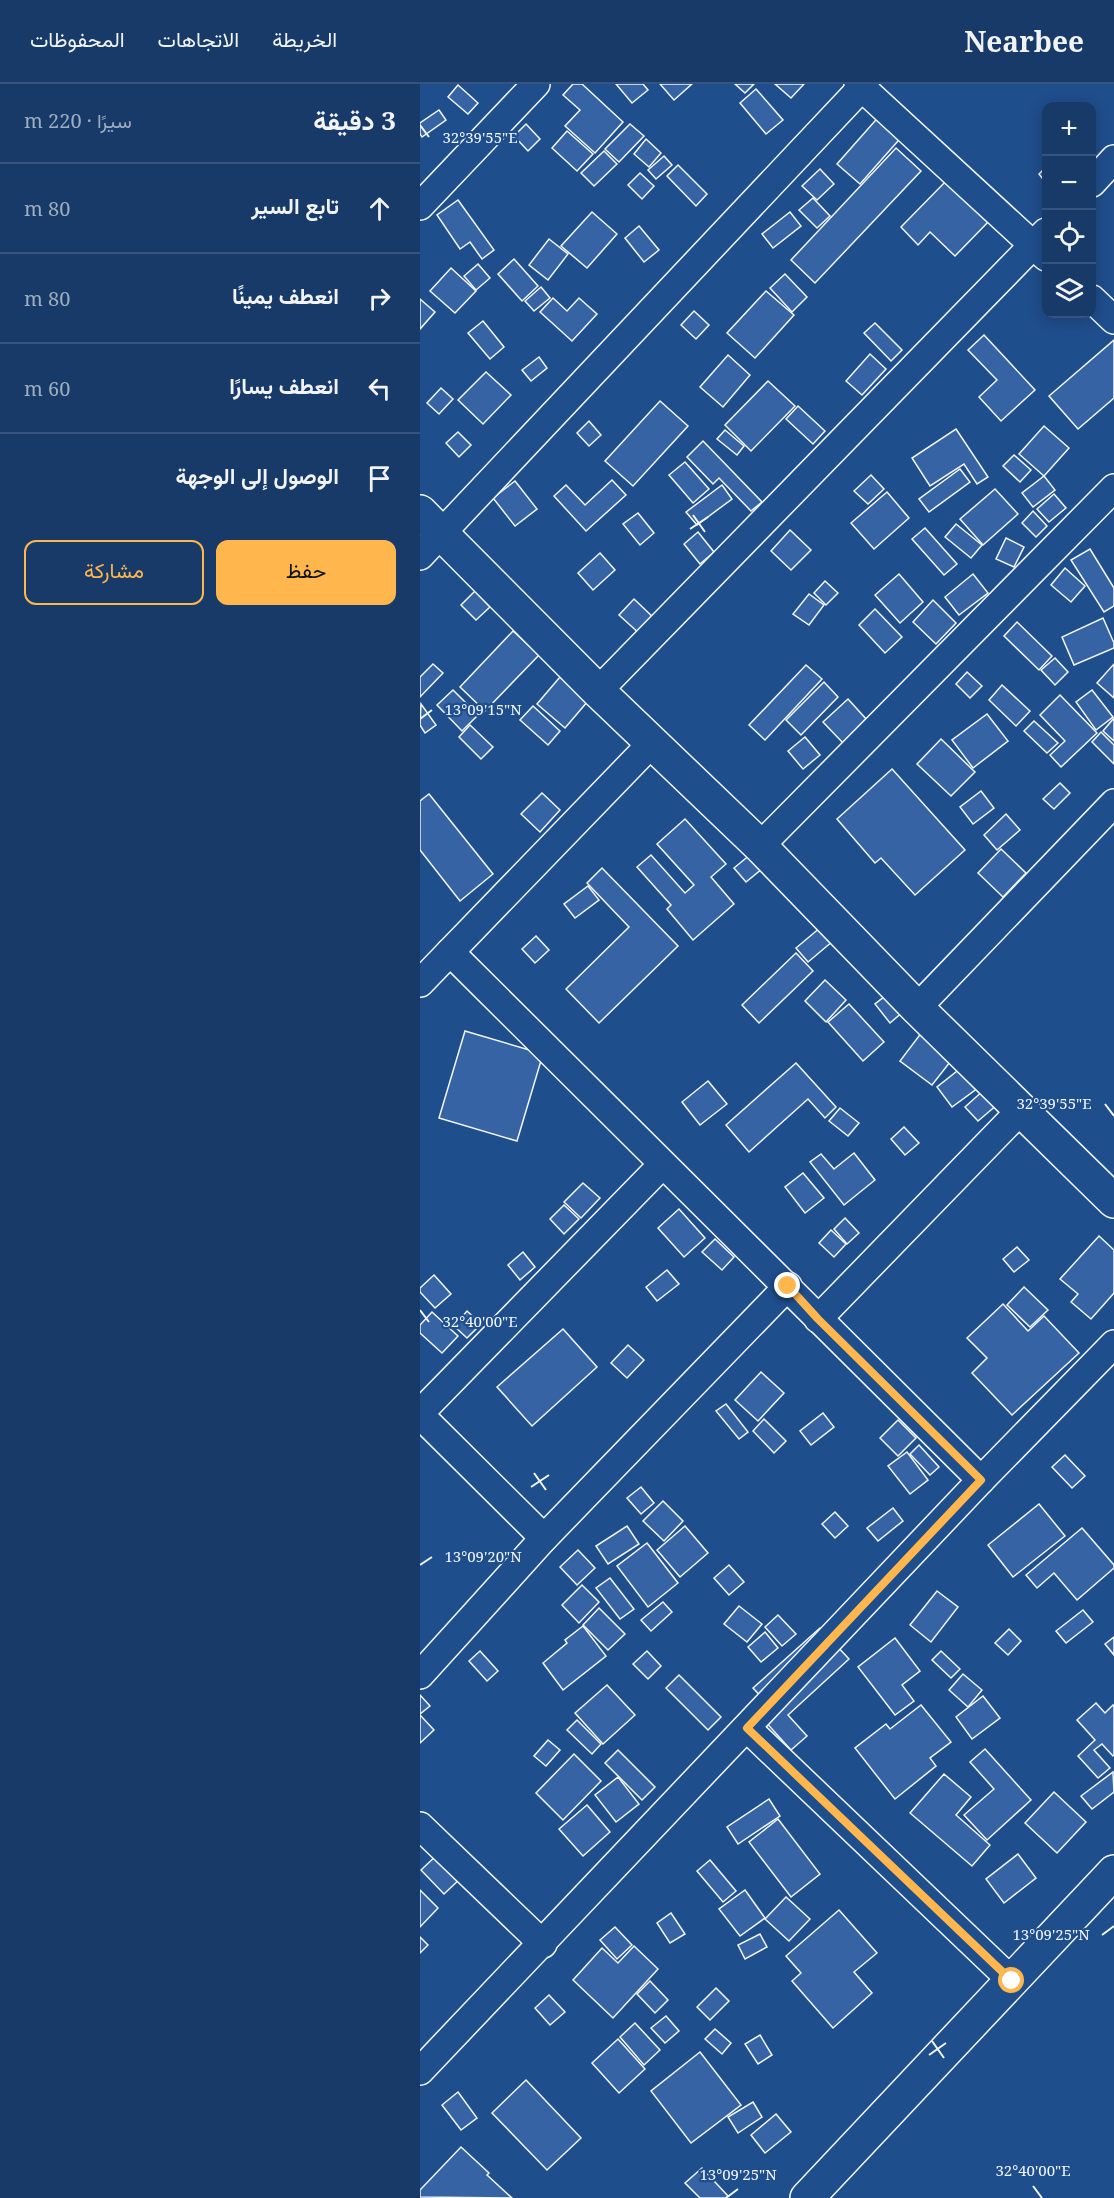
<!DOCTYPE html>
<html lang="ar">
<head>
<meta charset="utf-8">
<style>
	:root { --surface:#173a69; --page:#20416f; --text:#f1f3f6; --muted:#9eadc0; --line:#36547d; --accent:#ffb74d }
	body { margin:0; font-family:"Noto Serif",Vazirmatn,serif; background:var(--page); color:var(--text); direction:rtl }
	.controls { position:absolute; right:18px; top:18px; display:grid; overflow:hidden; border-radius:12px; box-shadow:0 3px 15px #0003 }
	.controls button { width:54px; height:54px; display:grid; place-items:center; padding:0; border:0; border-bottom:2px solid var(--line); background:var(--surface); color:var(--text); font:30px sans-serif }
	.stop { position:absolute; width:18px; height:18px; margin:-14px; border:4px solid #ffb74d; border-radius:50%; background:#fff }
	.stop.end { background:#ffb74d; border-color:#fff; box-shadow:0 2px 6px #0008 }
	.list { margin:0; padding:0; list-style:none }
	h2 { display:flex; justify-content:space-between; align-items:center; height:78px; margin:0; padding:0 24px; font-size:26px }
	h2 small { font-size:20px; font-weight:400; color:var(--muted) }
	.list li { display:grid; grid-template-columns:39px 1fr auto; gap:18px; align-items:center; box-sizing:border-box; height:90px; padding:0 24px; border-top:2px solid var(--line) }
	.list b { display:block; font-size:22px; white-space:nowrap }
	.list em { font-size:20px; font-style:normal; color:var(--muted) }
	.actions { display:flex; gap:12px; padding:18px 24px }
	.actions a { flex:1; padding:14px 0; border:2px solid var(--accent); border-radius:12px; text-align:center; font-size:21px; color:var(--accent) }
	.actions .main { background:var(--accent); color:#111 }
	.icon { flex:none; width:33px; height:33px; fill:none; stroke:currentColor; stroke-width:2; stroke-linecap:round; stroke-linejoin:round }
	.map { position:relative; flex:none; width:694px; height:2114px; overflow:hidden; direction:ltr }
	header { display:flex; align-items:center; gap:36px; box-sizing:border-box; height:84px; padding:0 30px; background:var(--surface); border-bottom:2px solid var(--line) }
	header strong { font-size:28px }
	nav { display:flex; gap:33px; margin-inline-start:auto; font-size:21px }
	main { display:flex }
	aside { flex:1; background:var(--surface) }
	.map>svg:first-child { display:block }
</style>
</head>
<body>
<header>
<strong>Nearbee</strong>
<nav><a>الخريطة</a><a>الاتجاهات</a><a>المحفوظات</a></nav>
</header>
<main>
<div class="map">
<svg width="694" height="2114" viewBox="0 0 694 2114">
	<rect width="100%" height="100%" fill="#1f4e8c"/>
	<!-- building -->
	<g fill="#3563a3" stroke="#f2f6ff" stroke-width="1.5">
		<path d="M153 0H162L203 38 175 69 145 42 160 26 143 11Z"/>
		<path d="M196 0H223L228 6 212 19Z"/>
		<path d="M240 0H272L254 16Z"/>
		<path d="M315 0H334L325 9Z"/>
		<path d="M355 0H384L371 14Z"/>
		<path d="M38 1 58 19 48 30 28 13Z"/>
		<path d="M336 5 363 36 346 50 320 19Z"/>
		<path d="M19 26 26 36 2 53 0 50V39Z"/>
		<path d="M462 29 485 49 440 100 417 80Z"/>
		<path d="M106 40 120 55 108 67 94 52Z"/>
		<path d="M210 40 224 52 199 78 185 65Z"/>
		<path d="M147 47 173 70 157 87 132 64Z"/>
		<path d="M226 55 241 69 229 83 214 70Z"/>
		<path d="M476 64 501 87 395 199 371 176Z"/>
		<path d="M184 67 197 80 174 102 161 89Z"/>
		<path d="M244 72 252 81 236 95 228 86Z"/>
		<path d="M258 81 287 110 276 122 247 92Z"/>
		<path d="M626 83V99L619 90Z"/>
		<path d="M400 85 414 100 397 116 382 102Z"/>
		<path d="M220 89 234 102 222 115 208 101Z"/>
		<path d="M528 95 570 136 535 172 510 148 498 161 481 143Z"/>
		<path d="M393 114 410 132 397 144 379 126Z"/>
		<path d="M38 116 74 166 62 175 50 158 40 165 17 131Z"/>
		<path d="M172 128 197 150 167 184 141 162Z"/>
		<path d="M370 128 381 142 353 164 342 150Z"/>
		<path d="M219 142 239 166 224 178 205 154Z"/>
		<path d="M129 155 148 170 128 196 109 181Z"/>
		<path d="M94 175 118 202 102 217 78 190Z"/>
		<path d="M58 180 70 194 56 206 44 192Z"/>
		<path d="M31 184 56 207 35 229 10 207Z"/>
		<path d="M365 190 387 213 372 228 350 204Z"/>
		<path d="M121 203 130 214 114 227 105 217Z"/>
		<path d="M346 207 374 231 335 274 307 249Z"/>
		<path d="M133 214 147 227 159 214 177 230 152 257 120 228Z"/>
		<path d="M0 215 15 228 0 245Z"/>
		<path d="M274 227 289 241 276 255 261 241Z"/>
		<path d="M63 237 84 263 70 275 48 249Z"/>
		<path d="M455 239 482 266 471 277 444 249Z"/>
		<path d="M564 251 615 306 581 337 559 313 577 296 548 266Z"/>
		<path d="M694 256V314L658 345 629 312Z"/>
		<path d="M450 270 466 285 442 311 426 297Z"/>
		<path d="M308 271 330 291 303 323 280 303Z"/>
		<path d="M119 273 127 284 111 297 102 286Z"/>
		<path d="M66 288 91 311 63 340 38 316Z"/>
		<path d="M348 297 375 322 331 367 305 341Z"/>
		<path d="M21 304 33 315 19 330 7 319Z"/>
		<path d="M240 317 268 342 213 402 185 377Z"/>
		<path d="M378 322 405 347 393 360 366 335Z"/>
		<path d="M169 337 181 351 169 362 157 349Z"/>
		<path d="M624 342 649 364 624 392 599 370Z"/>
		<path d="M536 345 568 393 557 400 544 380 510 402 492 374Z"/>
		<path d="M305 346 324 362 317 371 297 355Z"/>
		<path d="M38 348 51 361 39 373 26 359Z"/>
		<path d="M283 357 342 418 331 427 299 394 293 400 267 373Z"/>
		<path d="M594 371 611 386 600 398 583 382Z"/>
		<path d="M265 378 289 405 273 419 249 391Z"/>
		<path d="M540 385 550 398 509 428 499 415Z"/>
		<path d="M451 391 464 405 448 420 434 407Z"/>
		<path d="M624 392 635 406 613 423 602 409Z"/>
		<path d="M192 396 206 411 166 447 134 412 146 401 165 421Z"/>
		<path d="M95 397 117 425 95 442 73 414Z"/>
		<path d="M302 401 312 415 277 441 266 428Z"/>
		<path d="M575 405 598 430 563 461 540 435Z"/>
		<path d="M467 408 489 434 454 465 431 439Z"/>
		<path d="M634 410 646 424 629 438 617 425Z"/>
		<path d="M613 427 627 442 616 453 602 439Z"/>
		<path d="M218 429 234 449 220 461 203 440Z"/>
		<path d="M536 440 562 461 551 474 525 453Z"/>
		<path d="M505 444 537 480 524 491 492 455Z"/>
		<path d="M370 446 391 466 371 486 351 467Z"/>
		<path d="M278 448 294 468 280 480 264 460Z"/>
		<path d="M586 454 604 463 594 483 576 475Z"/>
		<path d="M670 465 694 504V522L684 528 651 476Z"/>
		<path d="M180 469 195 486 173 506 158 489Z"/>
		<path d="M645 484 665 502 651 518 631 501Z"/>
		<path d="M479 490 503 518 480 539 455 511Z"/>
		<path d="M553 490 568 509 539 531 525 513Z"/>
		<path d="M405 497 418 509 406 521 394 509Z"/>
		<path d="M55 507 70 523 56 536 41 521Z"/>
		<path d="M389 510 404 521 389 541 373 530Z"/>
		<path d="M214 515 236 536 221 551 199 531Z"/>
		<path d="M513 516 536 539 516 560 493 538Z"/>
		<path d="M455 525 482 553 465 569 439 541Z"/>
		<path d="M683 534 694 559V564L654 581 642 553Z"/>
		<path d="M597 538 632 572 619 586 584 552Z"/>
		<path d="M93 547 119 571 65 627 40 603Z"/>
		<path d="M635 574 648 588 635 601 621 586Z"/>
		<path d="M13 580 23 589 0 613V593Z"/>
		<path d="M694 580V614L677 599Z"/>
		<path d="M386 581 402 595 345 656 329 641Z"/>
		<path d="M547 588 562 602 550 614 536 600Z"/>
		<path d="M140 593 168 617 145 644 117 620Z"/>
		<path d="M404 598 418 613 381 651 366 636Z"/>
		<path d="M582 601 610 627 596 642 569 616Z"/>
		<path d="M33 606 58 631 42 647 17 621Z"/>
		<path d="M672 606 693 633 676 646 656 618Z"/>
		<path d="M640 611 677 649 641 683 630 671 645 657 620 631Z"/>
		<path d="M428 615 447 636 423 659 403 638Z"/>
		<path d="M1 620 16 641 5 649 0 641Z"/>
		<path d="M113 622 140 647 128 661 100 636Z"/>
		<path d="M567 630 588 657 553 684 532 656Z"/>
		<path d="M694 634V657L683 647Z"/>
		<path d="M614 637 638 659 627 669 604 647Z"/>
		<path d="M50 641 73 663 61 675 39 653Z"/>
		<path d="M681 648 694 661V680L672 658Z"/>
		<path d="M385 653 400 671 383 685 368 667Z"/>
		<path d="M521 655 555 688 531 712 497 680Z"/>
		<path d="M472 685 545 766 495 811 461 774 455 779 417 735Z"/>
		<path d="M640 699 650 709 634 725 623 715Z"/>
		<path d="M561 707 574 724 553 740 540 723Z"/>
		<path d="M122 709 140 726 120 748 101 730Z"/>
		<path d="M9 710 73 790 40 817 0 766V717Z"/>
		<path d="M586 730 600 746 577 766 564 751Z"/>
		<path d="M265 735 306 780 291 793 314 820 273 856 247 825 251 821 217 783 231 771 265 809 274 801 237 760Z"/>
		<path d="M581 765 606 789 583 813 558 789Z"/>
		<path d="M331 770 343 784 326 798 314 784Z"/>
		<path d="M182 784 258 862 179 939 146 905 209 843 167 799Z"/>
		<path d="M168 802 179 816 155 834 144 820Z"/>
		<path d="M401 843 413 857 388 878 376 864Z"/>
		<path d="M116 852 129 866 115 879 102 865Z"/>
		<path d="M376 869 393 887 339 939 322 921Z"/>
		<path d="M405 896 426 916 406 938 385 917Z"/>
		<path d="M469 909 484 927 470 939 455 920Z"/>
		<path d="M429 920 464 958 443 977 408 938Z"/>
		<path d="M45 947 123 970 97 1057 19 1034Z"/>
		<path d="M502 948 534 973 512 1001 480 977Z"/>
		<path d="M376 979 416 1023 405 1034 388 1015 329 1068 306 1041Z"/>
		<path d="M546 980 562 1001 532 1023 517 1003Z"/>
		<path d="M288 997 307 1020 280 1041 262 1018Z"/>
		<path d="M565 1005 578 1020 558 1037 545 1023Z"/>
		<path d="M420 1024 439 1039 428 1052 409 1037Z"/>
		<path d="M484 1043 499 1059 485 1071 471 1055Z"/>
		<path d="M434 1069 455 1096 424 1121 390 1078 401 1070 414 1085Z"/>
		<path d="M383 1089 404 1114 385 1129 365 1103Z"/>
		<path d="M163 1099 180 1114 161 1134 144 1118Z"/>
		<path d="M144 1121 159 1135 144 1150 130 1135Z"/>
		<path d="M259 1125 285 1154 264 1173 238 1144Z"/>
		<path d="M425 1134 439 1149 427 1160 414 1145Z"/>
		<path d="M411 1146 426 1160 414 1173 399 1159Z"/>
		<path d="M679 1152 694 1166V1209L671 1235 651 1218 658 1210 640 1195Z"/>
		<path d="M295 1155 314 1173 302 1186 282 1168Z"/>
		<path d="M597 1163 609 1176 594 1188 583 1175Z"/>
		<path d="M103 1168 115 1183 100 1196 88 1181Z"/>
		<path d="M247 1186 259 1200 237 1217 226 1203Z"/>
		<path d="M14 1191 31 1210 15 1224 0 1208V1204Z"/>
		<path d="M604 1203 628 1226 610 1243 587 1221Z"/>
		<path d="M583 1220 608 1247 624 1232 659 1269 592 1331 552 1289 567 1274 547 1254Z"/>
		<path d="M47 1227 61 1240 47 1254 34 1242Z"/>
		<path d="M12 1228 38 1252 22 1269 0 1249V1241Z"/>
		<path d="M143 1245 177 1283 112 1342 77 1303Z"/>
		<path d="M208 1261 224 1276 207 1294 191 1279Z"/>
		<path d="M341 1288 364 1309 338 1337 315 1316Z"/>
		<path d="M306 1320 328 1348 319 1355 296 1327Z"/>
		<path d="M403 1329 414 1343 391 1361 380 1347Z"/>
		<path d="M344 1335 366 1357 354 1369 333 1347Z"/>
		<path d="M478 1336 496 1354 478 1372 460 1354Z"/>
		<path d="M499 1361 519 1383 510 1391 490 1370Z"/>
		<path d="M487 1368 508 1396 490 1410 468 1382Z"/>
		<path d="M645 1371 665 1392 652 1404 632 1383Z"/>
		<path d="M221 1403 234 1419 221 1430 207 1414Z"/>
		<path d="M243 1417 263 1437 244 1457 223 1437Z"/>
		<path d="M619 1420 645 1452 593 1493 568 1461Z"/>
		<path d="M473 1424 483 1437 458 1457 447 1444Z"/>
		<path d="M415 1428 428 1442 415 1454 402 1440Z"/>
		<path d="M207 1442 219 1460 188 1480 176 1462Z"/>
		<path d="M265 1442 288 1469 260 1493 237 1466Z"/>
		<path d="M662 1444 694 1481V1484L657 1516 634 1489 617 1504 606 1491Z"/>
		<path d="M227 1459 258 1499 228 1523 197 1482Z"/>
		<path d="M158 1466 175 1484 157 1501 140 1483Z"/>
		<path d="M309 1481 324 1498 309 1511 294 1494Z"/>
		<path d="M190 1494 214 1525 200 1535 176 1504Z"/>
		<path d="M162 1501 179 1518 159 1539 142 1521Z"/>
		<path d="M517 1507 538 1523 511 1558 490 1541Z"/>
		<path d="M243 1518 252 1528 231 1547 221 1536Z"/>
		<path d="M319 1522 342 1540 327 1558 304 1540Z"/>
		<path d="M179 1524 205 1550 188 1566 163 1541Z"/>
		<path d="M663 1526 673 1538 646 1559 636 1547Z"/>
		<path d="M358 1531 376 1550 362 1562 345 1543Z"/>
		<path d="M163 1542 186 1572 143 1606 123 1579 147 1559 145 1556Z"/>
		<path d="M400 1544 429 1575 368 1631 387 1652 371 1666 342 1634 352 1624 333 1604Z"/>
		<path d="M589 1545 601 1557 588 1571 575 1559Z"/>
		<path d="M345 1548 358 1564 341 1578 328 1563Z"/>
		<path d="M694 1553V1571L685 1560Z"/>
		<path d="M475 1554 500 1587 482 1601 494 1617 475 1631 438 1583Z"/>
		<path d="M60 1567 78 1587 67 1597 49 1577Z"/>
		<path d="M227 1567 241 1582 228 1595 213 1580Z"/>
		<path d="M521 1567 540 1585 531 1594 512 1576Z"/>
		<path d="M543 1590 562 1606 548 1623 529 1606Z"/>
		<path d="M259 1591 301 1633 288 1646 246 1604Z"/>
		<path d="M187 1601 215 1631 183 1660 155 1629Z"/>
		<path d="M0 1611 10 1622 0 1630Z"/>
		<path d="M563 1612 580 1634 552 1655 536 1633Z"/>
		<path d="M676 1619 685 1629 693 1621 694 1623V1671L693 1672 682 1660 674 1666 690 1684 678 1694 658 1672 675 1656 657 1636Z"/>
		<path d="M501 1621 531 1658 510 1674 516 1682 475 1715 435 1664 466 1640 470 1645Z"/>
		<path d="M0 1631 14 1646 0 1659Z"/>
		<path d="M157 1636 181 1660 172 1670 147 1646Z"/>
		<path d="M128 1656 140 1666 126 1682 114 1672Z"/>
		<path d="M565 1665 611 1716 567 1756 544 1731 574 1705 550 1678Z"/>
		<path d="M198 1666 235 1703 222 1716 185 1679Z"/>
		<path d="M154 1670 181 1697 143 1736 116 1709Z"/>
		<path d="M693 1688 694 1708 672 1725 661 1712Z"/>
		<path d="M524 1690 551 1713 536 1731 570 1761 552 1782 490 1729Z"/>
		<path d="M198 1693 219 1720 196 1738 175 1711Z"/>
		<path d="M634 1708 666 1738 637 1769 605 1739Z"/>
		<path d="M349 1715 360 1732 318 1760 307 1743Z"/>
		<path d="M167 1721 190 1748 163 1772 139 1745Z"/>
		<path d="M358 1735 400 1790 371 1813 329 1758Z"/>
		<path d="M20 1768 43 1792 24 1810 1 1786Z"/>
		<path d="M598 1770 616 1794 584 1819 566 1795Z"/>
		<path d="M290 1776 316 1807 303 1818 277 1787Z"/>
		<path d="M0 1806 18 1824 0 1843Z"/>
		<path d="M325 1806 345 1834 320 1852 299 1825Z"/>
		<path d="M366 1813 390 1835 369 1857 345 1835Z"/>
		<path d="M419 1826 457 1869 434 1888 452 1909 413 1944 372 1897 381 1889 366 1872Z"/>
		<path d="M251 1829 265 1850 250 1859 237 1839Z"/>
		<path d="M195 1843 212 1861 197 1875 180 1856Z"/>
		<path d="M340 1850 347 1863 325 1875 318 1861Z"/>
		<path d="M0 1853 8 1861 0 1869Z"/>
		<path d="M214 1862 238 1885 193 1934 153 1896 182 1864 198 1879Z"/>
		<path d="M230 1897 248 1916 235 1929 217 1910Z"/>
		<path d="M296 1904 309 1917 290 1936 277 1923Z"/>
		<path d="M129 1911 145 1928 130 1941 115 1924Z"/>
		<path d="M246 1932 259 1947 245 1959 231 1944Z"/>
		<path d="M215 1939 240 1966 224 1981 200 1953Z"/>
		<path d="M295 1945 311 1959 302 1970 285 1955Z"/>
		<path d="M340 1951 352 1971 338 1980 325 1960Z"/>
		<path d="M198 1955 225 1985 199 2009 172 1979Z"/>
		<path d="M280 1968 321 2021 271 2059 231 2007Z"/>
		<path d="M106 1996 161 2054 127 2086 72 2029Z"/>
		<path d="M38 2008 57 2034 41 2046 22 2021Z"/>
		<path d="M333 2018 342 2033 318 2049 308 2033Z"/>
		<path d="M356 2030 371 2048 345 2069 331 2051Z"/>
		<path d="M41 2063 69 2089 67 2091 92 2114 0 2113V2106Z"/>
		<path d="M282 2084 308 2112 306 2114H280L265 2099Z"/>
	</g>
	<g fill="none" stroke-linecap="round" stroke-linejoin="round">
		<!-- street casing -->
		<g stroke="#f2f6ff" stroke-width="30">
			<g id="street">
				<path d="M438 0 626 173"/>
				<path d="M672 99 694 75"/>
				<path d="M0 122 116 0"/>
				<path d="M672 215 694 236"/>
				<path d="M0 472 445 0"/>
				<path d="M178 607 626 148"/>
				<path d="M340 762 694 404"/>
				<path d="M30 868 561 1396"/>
				<path d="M0 899 232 659"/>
				<path d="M497 924 694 719"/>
				<path d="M398 1235 601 1026"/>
				<path d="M0 1329 242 1081"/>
				<path d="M0 1331 124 1454"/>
				<path d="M0 1591 124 1454 368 1202"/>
				<path d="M327 1644 592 1897"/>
				<path d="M0 1742 123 1860"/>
				<path d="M0 1987 561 1396 694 1260"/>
			</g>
		</g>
		<!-- secondary casing -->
		<g stroke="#f2f6ff" stroke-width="36">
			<g id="secondary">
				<path d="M0 428 178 607 340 762 497 924 694 1117"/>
				<path d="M387 2114 694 1788"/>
			</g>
		</g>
		<!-- street -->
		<use href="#street" stroke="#1f4e8c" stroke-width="27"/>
		<!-- secondary -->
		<use href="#secondary" stroke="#1f4e8c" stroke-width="33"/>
	</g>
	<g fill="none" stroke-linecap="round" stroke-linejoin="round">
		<!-- route -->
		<path stroke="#ffb74d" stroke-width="8" d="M368 1202 398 1235 561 1396 327 1644 592 1897"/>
	</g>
	<!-- ticks -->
	<path fill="none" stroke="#f2f6ff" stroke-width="2" d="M0 41 9 53M273 431 285 448M270 445 288 433M0 635 12 626M685 1020 694 1032M0 1226 9 1238M114 1389 126 1406M111 1403 129 1391M0 1481 12 1473M682 1851 694 1842M512 1957 524 1974M509 1971 526 1959M613 2102 622 2114M306 2114 318 2105"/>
	<g font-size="15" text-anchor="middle" fill="#f2f6ff" stroke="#1f4e8c" stroke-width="4.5" stroke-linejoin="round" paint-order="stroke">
		<text x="60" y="59">32°39'55"E</text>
		<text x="63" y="631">13°09'15"N</text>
		<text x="634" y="1025">32°39'55"E</text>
		<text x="60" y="1243">32°40'00"E</text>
		<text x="63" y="1478">13°09'20"N</text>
		<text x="631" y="1856">13°09'25"N</text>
		<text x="613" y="2092">32°40'00"E</text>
		<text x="318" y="2096">13°09'25"N</text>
	</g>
</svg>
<div class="controls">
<button>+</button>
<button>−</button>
<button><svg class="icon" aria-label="locate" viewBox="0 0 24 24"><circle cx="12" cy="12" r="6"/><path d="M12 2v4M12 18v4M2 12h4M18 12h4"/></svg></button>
<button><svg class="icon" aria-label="layers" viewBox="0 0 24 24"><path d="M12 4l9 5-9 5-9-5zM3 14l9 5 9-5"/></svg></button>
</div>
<div class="stop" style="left:592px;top:1897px"></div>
<div class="stop end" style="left:368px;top:1202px"></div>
</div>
<aside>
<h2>3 دقيقة<small>سيرًا · 220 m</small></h2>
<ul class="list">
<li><svg class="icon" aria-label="ahead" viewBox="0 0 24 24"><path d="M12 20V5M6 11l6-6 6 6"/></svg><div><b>تابع السير</b></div><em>80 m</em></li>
<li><svg class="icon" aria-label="right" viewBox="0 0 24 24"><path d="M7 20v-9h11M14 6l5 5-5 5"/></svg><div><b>انعطف يمينًا</b></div><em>80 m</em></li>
<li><svg class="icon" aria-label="left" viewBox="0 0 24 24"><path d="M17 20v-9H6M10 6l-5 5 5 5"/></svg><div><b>انعطف يسارًا</b></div><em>60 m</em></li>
<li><svg class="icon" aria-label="arrive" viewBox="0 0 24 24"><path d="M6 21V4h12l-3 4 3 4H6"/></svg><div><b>الوصول إلى الوجهة</b></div></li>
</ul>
<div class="actions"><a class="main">حفظ</a><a>مشاركة</a></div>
</aside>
</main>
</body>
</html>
